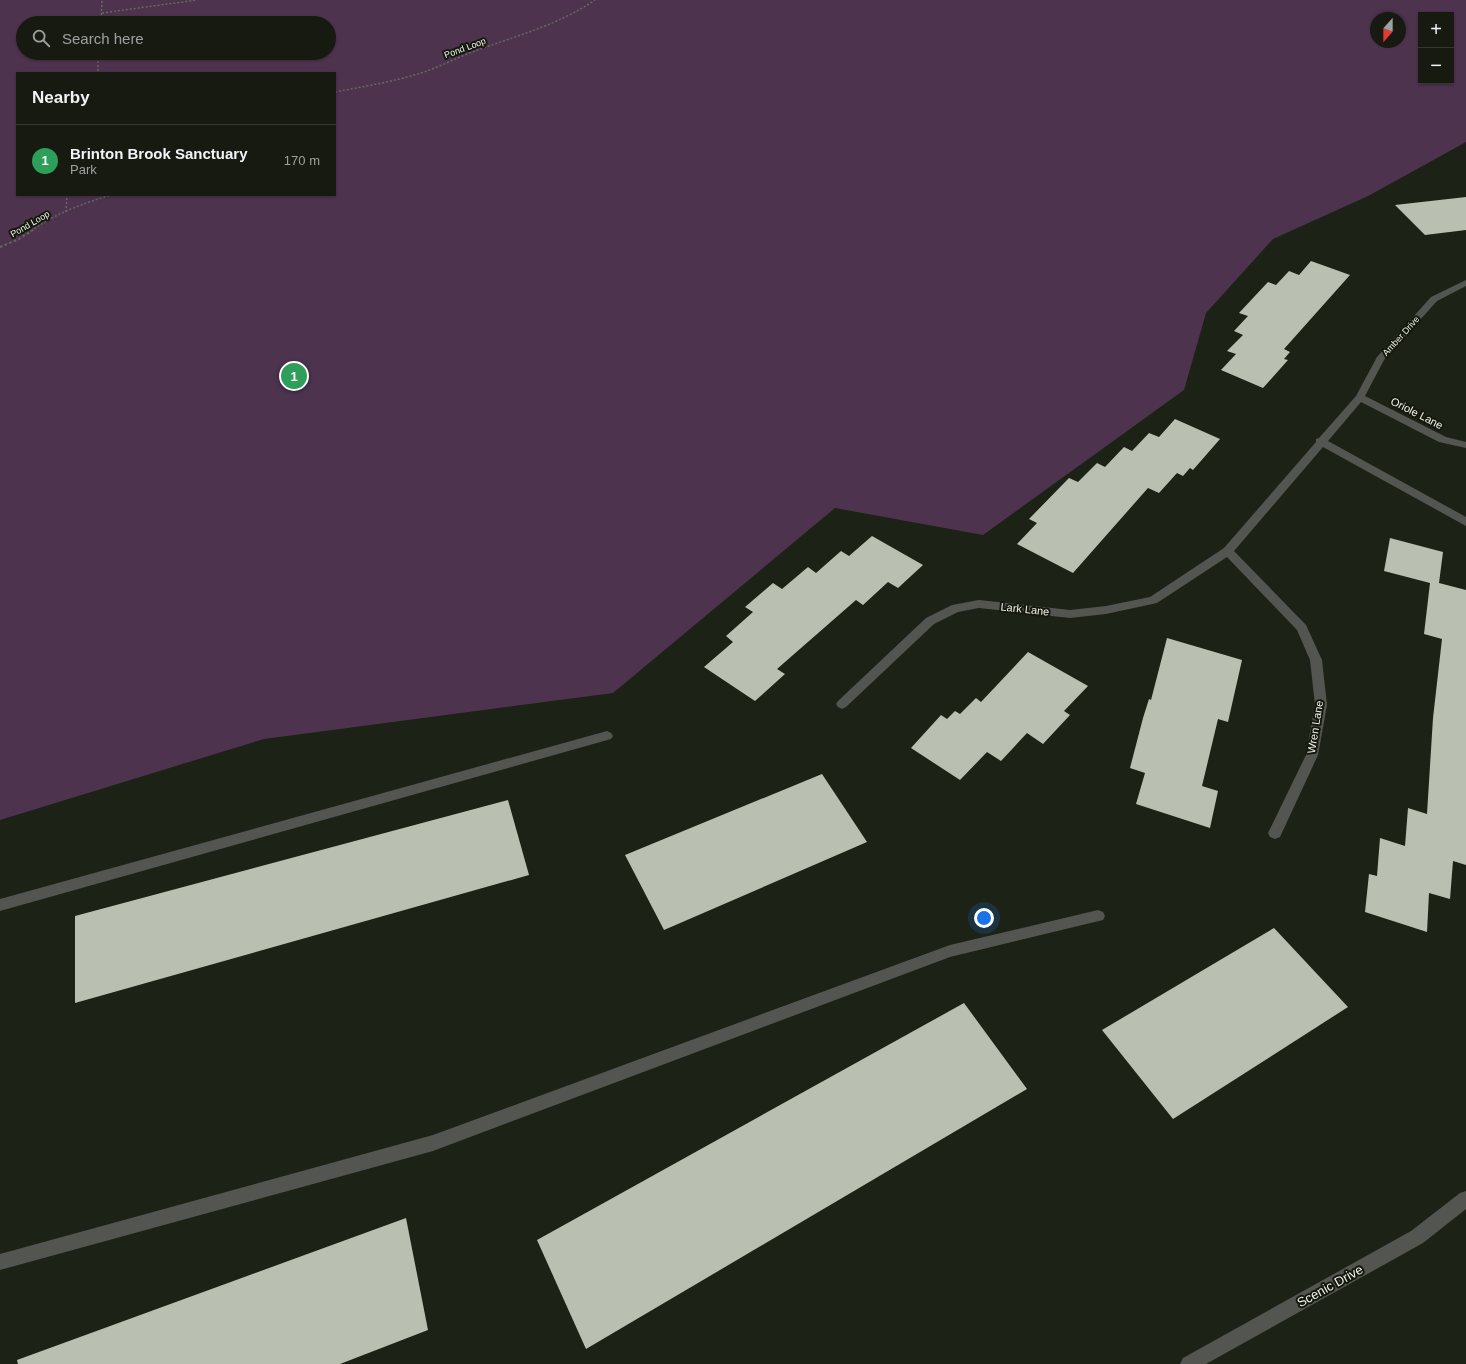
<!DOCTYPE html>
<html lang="en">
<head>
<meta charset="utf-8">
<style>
	:root { --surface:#161a10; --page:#23271e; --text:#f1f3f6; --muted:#9ea19f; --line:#353830; --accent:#f08bf6 }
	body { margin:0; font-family:Arial,sans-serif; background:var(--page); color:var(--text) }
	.controls { position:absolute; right:12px; top:12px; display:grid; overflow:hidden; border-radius:0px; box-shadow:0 1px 3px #0004 }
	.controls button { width:36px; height:36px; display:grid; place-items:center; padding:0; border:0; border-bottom:1px solid var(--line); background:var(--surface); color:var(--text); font:20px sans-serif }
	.compass { position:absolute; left:1370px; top:12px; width:36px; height:36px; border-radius:50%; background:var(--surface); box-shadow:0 1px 3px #0004; rotate:201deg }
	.you { position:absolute; left:984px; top:918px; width:14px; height:14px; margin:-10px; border:3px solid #fff; border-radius:50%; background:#1a73e8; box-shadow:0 0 0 6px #1a73e833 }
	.badge { display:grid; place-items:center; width:26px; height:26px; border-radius:50%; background:var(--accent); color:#fff; font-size:13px; font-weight:700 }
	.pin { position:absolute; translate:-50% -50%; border:2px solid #fff; box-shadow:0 1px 4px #0006 }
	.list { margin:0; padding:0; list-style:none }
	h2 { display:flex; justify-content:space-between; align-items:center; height:52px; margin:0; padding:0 16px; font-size:17px }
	h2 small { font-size:13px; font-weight:400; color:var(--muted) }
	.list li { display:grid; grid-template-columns:26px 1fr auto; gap:12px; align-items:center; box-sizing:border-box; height:72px; padding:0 16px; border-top:1px solid var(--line) }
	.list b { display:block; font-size:15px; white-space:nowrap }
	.list p { margin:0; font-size:13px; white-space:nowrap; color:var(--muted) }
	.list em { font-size:13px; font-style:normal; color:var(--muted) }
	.icon { flex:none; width:22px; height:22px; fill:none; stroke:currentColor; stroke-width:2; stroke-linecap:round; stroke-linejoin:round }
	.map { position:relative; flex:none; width:1466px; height:1364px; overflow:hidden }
	.search { position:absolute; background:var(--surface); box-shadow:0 1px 3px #0004; left:16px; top:16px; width:320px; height:44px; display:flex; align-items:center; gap:10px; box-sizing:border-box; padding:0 14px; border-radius:22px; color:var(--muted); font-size:15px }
	.panel { position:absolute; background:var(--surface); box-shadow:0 1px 3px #0004; left:16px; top:72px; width:320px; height:124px; border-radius:0px }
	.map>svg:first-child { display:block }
</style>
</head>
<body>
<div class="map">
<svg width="1466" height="1364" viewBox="0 0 1466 1364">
	<rect width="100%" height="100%" fill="#1d2216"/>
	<!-- green -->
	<path fill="#4d334e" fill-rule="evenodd" d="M0 0H1466V142L1368 196 1273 239 1206 313 1184 390 983 535 835 508 613 693 264 739 0 820ZM1421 15H1451V81H1421ZM1376 18H1400V42H1376ZM23 23H329V53H23ZM17 73H335V195H17Z"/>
	<!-- building -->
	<g fill="#b9c0b1">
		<path d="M1466 197V230L1425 235 1395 205Z"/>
		<path d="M1311 261 1350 275 1284 349 1290 352 1284 359 1288 360 1263 388 1221 370 1236 354 1227 351 1243 335 1234 331 1248 316 1239 313 1268 282 1276 285 1289 271 1299 275Z"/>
		<path d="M1175 419 1220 439 1193 470 1190 468 1183 476 1177 473 1159 493 1148 488 1073 573 1017 544 1037 523 1029 519 1069 478 1078 482 1097 463 1105 467 1124 447 1132 451 1149 433 1159 437Z"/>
		<path d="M872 536 923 565 898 588 888 582 863 605 856 600 777 669 785 674 755 701 704 667 733 642 726 636 753 612 745 607 773 583 782 589 808 567 816 573 841 551 849 556Z"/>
		<path d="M1390 538 1443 552 1439 583 1466 590V865L1453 861 1450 899 1429 893 1427 932 1365 912 1369 874 1377 876 1380 838 1405 846 1408 808 1427 814 1433 718 1442 639 1424 634 1430 583 1384 571Z"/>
		<path d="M1167 638 1242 660 1228 722 1218 719 1202 786 1218 791 1210 828 1136 804 1145 773 1130 768 1143 718 1149 699 1151 700Z"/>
		<path d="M1028 652 1088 686 1064 711 1070 715 1043 744 1027 733 1001 761 987 752 960 780 911 748 941 715 947 719 955 711 960 714 976 698 981 702Z"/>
		<path d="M822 774 867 842 664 930 625 855Z"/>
		<path d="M508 800 529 875 75 1003V916Z"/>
		<path d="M1274 928 1348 1007 1173 1119 1102 1030Z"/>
		<path d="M964 1003 1027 1089 586 1349 537 1240Z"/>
		<path d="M406 1218 428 1330 340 1364H18L17 1360Z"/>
	</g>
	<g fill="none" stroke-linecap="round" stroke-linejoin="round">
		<!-- path-far1 -->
		<g stroke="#666a5f" stroke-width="1.5" stroke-dasharray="2 2" stroke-linecap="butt">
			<path d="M102 13 197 0"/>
			<path d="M101 23 102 0"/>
			<path d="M98 53V73"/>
			<path d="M335 92C366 86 398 81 427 71 443 65 459 57 475 51 516 36 558 25 595 0"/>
			<path d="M66 212 67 195"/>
			<path d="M31 231C54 214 84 203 111 195"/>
		</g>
		<!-- path -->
		<path stroke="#666a5f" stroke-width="2" stroke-dasharray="2.5 2.5" stroke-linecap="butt" d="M0 247 19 239 33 230"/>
		<!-- minor -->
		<g fill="#535650" fill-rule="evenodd">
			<path d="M1466 280V286L1437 301 1384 360 1365 396 1446 437 1466 442V448L1439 442 1361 402 1328 441 1466 517V526L1323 447 1234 551 1306 625 1322 660 1327 705 1318 755 1280 837 1275 839 1270 837 1268 833 1306 755 1315 705 1310 660 1297 630 1227 557 1157 603 1106 614 1070 618 979 608 958 612 934 624 846 707 842 709 838 707 836 704 838 701 926 618 952 605 979 600 1070 610 1106 606 1150 597 1224 548 1316 442V439L1319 438 1356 396 1377 357 1431 297Z"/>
			<path d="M607 731 611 733 613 736 611 739 0 911V899Z"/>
			<path d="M1098 910 1103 912 1105 916 1103 920 950 957 433 1151 0 1270V1254L433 1135 950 945Z"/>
			<path d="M1466 1191V1209L1423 1243 1206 1364H1180L1183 1358 1411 1231 1460 1193Z"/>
		</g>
	</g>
	<g text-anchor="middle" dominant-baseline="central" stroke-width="4" stroke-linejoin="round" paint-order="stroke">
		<!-- far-street labels -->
		<g font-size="9" fill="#eff2ea" stroke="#14180d">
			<text transform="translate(465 48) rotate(-20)">Pond Loop</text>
			<text transform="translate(30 224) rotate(-30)">Pond Loop</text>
			<text transform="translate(1401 336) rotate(-48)">Amber Drive</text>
		</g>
		<!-- street labels -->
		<g font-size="11" fill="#eff2ea" stroke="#14180d">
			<text transform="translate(1417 413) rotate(27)">Oriole Lane</text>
			<text transform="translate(1025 609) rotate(6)">Lark Lane</text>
			<text transform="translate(1315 727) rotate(-81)">Wren Lane</text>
		</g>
		<!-- near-street labels -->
		<g font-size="13" fill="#eff2ea" stroke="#14180d">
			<text transform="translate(1330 1286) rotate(-29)">Scenic Drive</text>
		</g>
	</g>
</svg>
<div class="controls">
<button>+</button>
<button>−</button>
</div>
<svg class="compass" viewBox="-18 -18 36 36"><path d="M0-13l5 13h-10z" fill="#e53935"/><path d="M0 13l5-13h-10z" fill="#9ea19f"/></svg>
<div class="you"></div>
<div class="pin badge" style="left:294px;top:376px;background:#2e9e5b">1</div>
<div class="search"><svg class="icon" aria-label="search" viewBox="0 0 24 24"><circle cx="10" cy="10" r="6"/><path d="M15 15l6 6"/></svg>Search here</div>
<section class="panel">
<h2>Nearby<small></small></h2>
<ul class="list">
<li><span class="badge" style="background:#2e9e5b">1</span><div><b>Brinton Brook Sanctuary</b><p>Park</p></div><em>170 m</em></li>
</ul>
</section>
</div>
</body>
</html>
